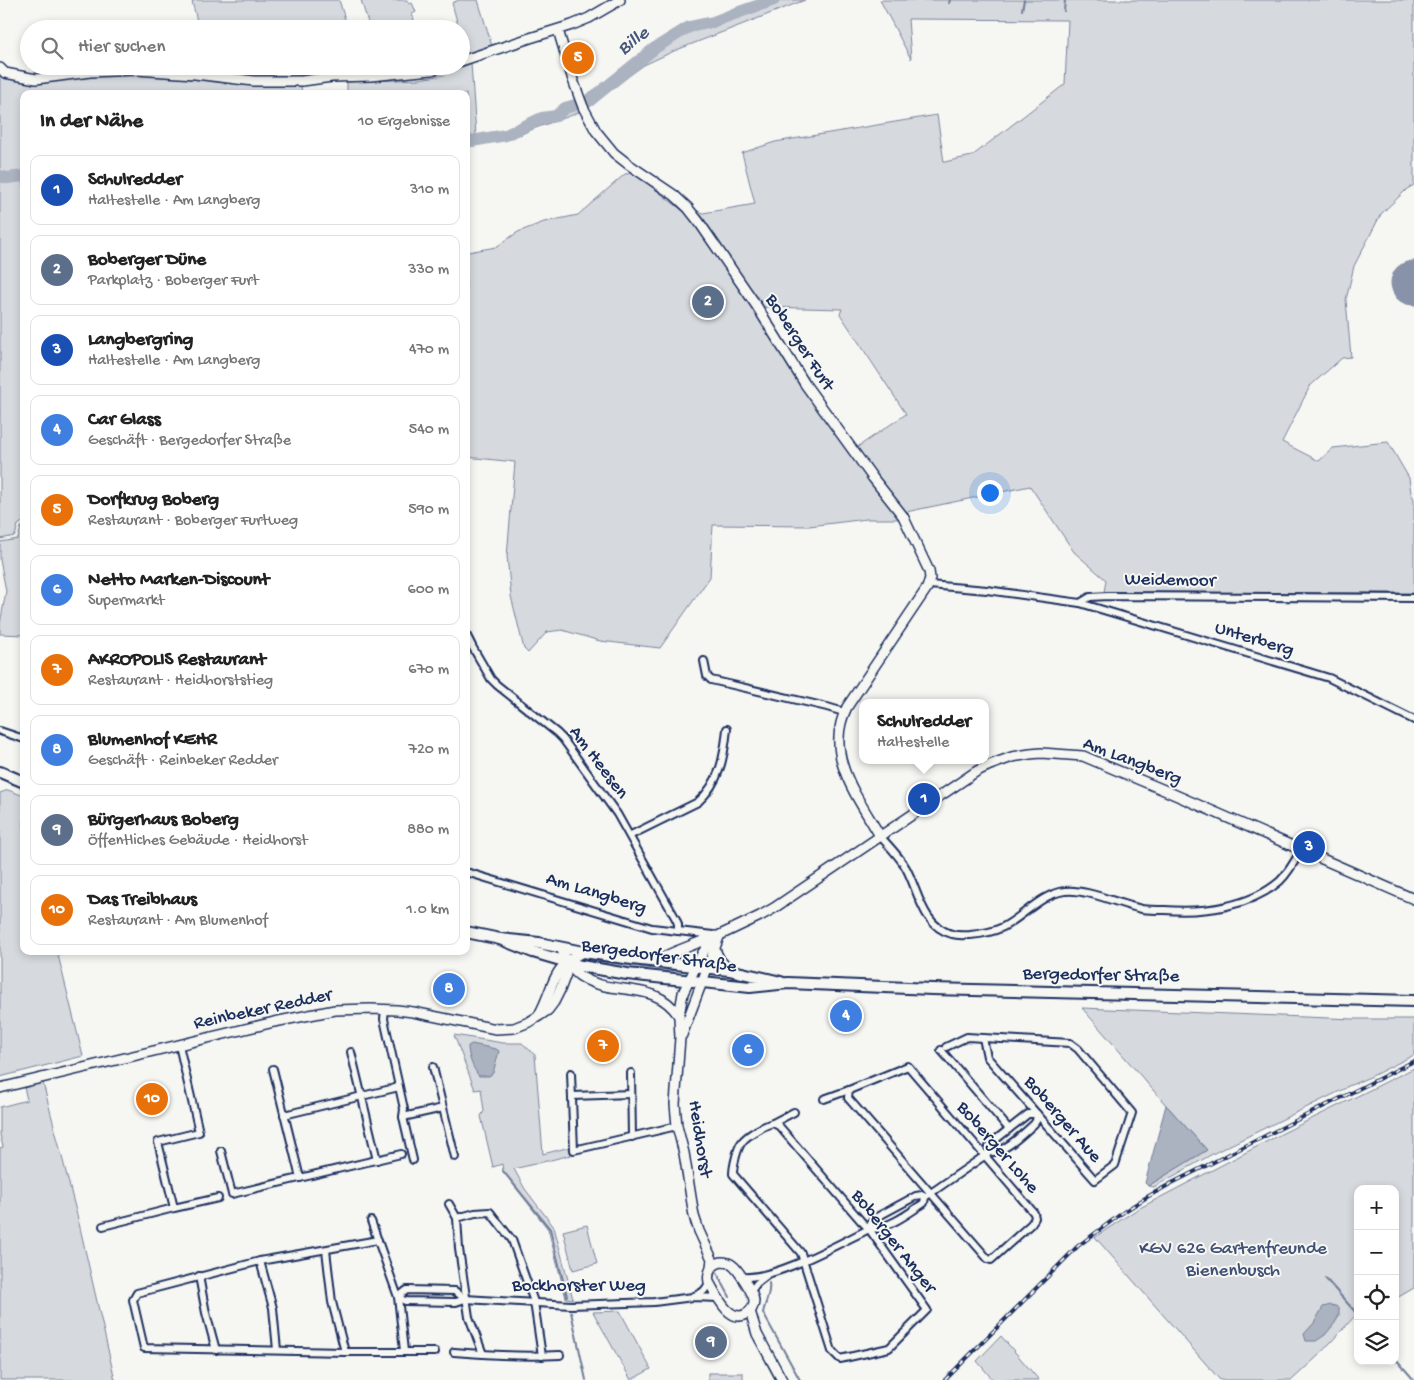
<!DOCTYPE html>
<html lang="de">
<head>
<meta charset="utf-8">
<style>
	:root { --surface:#fff; --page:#f2f2f2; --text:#222; --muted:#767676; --line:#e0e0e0; --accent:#7c3aed }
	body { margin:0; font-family:"Gochi Hand",sans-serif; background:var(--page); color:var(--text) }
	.controls { position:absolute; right:15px; bottom:15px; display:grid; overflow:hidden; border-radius:10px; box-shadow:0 2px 8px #0003 }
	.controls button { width:45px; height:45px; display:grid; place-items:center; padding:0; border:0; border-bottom:1px solid var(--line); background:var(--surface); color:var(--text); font:25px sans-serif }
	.you { position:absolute; left:989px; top:492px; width:18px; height:18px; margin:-12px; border:4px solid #fff; border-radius:50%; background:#1a73e8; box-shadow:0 0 0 8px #1a73e833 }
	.badge { display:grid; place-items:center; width:32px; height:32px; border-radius:50%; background:var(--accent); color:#fff; font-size:16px; font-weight:700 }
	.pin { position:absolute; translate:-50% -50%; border:2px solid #fff; box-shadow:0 1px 5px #0006 }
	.popup { position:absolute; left:859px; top:699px; width:130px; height:65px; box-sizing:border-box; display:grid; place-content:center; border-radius:10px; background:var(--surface); filter:drop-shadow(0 1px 4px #0005); font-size:16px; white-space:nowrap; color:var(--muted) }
	.popup b { font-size:19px; color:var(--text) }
	.popup::after { content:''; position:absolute; left:50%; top:100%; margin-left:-10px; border:10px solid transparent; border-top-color:var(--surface) }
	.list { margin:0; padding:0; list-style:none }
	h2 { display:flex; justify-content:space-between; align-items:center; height:65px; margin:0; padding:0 20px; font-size:21px }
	h2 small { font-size:16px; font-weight:400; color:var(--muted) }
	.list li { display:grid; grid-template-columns:32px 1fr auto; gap:15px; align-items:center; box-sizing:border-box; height:70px; margin:0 10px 10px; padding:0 10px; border:1px solid var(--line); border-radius:10px }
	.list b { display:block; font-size:19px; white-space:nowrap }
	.list p { margin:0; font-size:16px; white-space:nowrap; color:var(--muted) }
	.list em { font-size:16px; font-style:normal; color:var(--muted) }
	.icon { flex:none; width:28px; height:28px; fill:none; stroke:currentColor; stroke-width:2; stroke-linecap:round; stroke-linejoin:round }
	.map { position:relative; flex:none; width:1414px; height:1380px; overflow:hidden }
	.search { position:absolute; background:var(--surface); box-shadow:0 2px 8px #0003; left:20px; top:20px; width:450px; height:55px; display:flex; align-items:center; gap:12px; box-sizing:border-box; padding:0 18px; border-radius:28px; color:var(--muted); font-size:19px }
	.panel { position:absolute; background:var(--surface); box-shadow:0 2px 8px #0003; left:20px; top:90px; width:450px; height:865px; border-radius:10px }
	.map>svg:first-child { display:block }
</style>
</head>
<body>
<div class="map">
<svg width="1414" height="1380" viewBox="0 0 1414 1380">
	<rect width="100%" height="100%" fill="#f6f6f2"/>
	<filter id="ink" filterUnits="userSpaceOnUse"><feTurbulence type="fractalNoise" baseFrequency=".02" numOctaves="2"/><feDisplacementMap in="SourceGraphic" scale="10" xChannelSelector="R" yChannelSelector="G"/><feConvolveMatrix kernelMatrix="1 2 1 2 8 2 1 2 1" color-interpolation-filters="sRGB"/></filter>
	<g filter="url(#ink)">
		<!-- green -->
		<g fill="#d6d9dd" stroke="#78849e">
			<path d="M196 0H339L348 29H286L283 23 257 29H199L192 1Z"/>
			<path d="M361 0H407L409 4 412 3 416 12 412 14 417 29H370Z"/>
			<path d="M459 0H478L492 46 467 54 461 35V29H459L452 3Z"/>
			<path d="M762 0H805L674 51 644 65 611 89 593 105 586 95 620 73 653 46 688 24 712 18Z"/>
			<path d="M880 0H1414V185L1407 189 1381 214 1354 266 1346 300 1351 357 1342 358 1310 386 1282 442 1319 461 1333 448 1388 442 1409 478 1411 493 1414 499V593L1104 592 1106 580 1074 552 1030 486 906 512 876 477 856 448 906 414 840 314 842 309 763 307 702 216 693 209 703 213 755 204 742 153 775 142 937 115 944 162 972 156 1065 84 1068 20 908 19 911 59Z"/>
			<path d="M471 63 476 135 466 138V94H347V82L419 79 444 75Z"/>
			<path d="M297 66H357L358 72 301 77Z"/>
			<path d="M136 74 253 85H301L302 94H24V521L18 525 15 536 0 539V75L2 76 37 84 93 76Z"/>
			<path d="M576 107 579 112C560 121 539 125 520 135L519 133 558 117Z"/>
			<path d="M634 173 687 214 744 295 802 386 900 519H867L809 526 713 525 710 577 660 648 600 641 562 630 547 632 528 653 524 649 511 596 507 556 515 462 466 457V250L468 252 496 247 518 232 544 222 578 215 625 174Z"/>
			<path d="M24 525V635L0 634V624L6 591 0 560V542L18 539 21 527Z"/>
			<path d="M8 790 24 796V951H57L83 1056 0 1077V793Z"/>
			<path d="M580 959 642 967H674V971L646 968 630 969 579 961Z"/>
			<path d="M1082 1008 1354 1019H1414V1055L1370 1077 1346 1087V1088L1216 1152 1154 1187 1148 1186 1207 1150 1166 1105Z"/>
			<path d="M454 1035 503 1043H522L535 1055 543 1154 570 1147 571 1155 514 1169 525 1189 554 1227 573 1299 566 1298 548 1229 503 1171 502 1164 493 1167 481 1116 484 1111 481 1089 475 1090Z"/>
			<path d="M1414 1068V1288L1395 1299V1189H1358V1316H1355L1318 1356 1292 1380H1220L1095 1237 1136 1210 1283 1133Z"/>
			<path d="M43 1083 78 1219 115 1380H0V1148L3 1147 0 1135V1107L27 1100 24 1087Z"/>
			<path d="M587 1225 597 1264 573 1270 563 1231Z"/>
			<path d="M620 1311 651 1369 631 1380 593 1312Z"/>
			<path d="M1001 1336 1039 1380H993L977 1361Z"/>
			<rect x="708" y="1373" width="35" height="7"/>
		</g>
		<!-- water -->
		<g fill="#abb2c0" stroke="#717e99">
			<path d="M472 1044 496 1049 499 1051 493 1073 489 1076H479C473 1069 468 1056 468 1046Z"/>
			<path d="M1166 1105 1207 1150 1148 1186 1145 1183Z"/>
			<path d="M1331 1305 1339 1307V1315L1335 1323 1325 1335 1316 1341H1306L1304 1334 1314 1323 1323 1307Z"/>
		</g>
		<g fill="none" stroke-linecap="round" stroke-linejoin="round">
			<!-- stream -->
			<g stroke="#717e99" stroke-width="2">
				<path d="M949 3 950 0"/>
				<path d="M1022 10 1024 0"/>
				<path d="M1064 11 1065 0"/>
				<path d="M1101 606 1126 613"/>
				<path d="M1130 614 1158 623"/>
				<path d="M1162 624 1175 628"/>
				<path d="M1180 630 1223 643"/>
				<path d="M1231 645 1235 646"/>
				<path d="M1241 648 1245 649"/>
				<path d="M1248 650 1255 652"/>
				<path d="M1260 654 1268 656"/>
				<path d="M1272 657 1283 661"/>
				<path d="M1290 663 1312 669"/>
				<path d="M1317 671 1327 674"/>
				<path d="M1334 677 1358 688"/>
				<path d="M1368 693 1373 695"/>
				<path d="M1379 698 1382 700"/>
				<path d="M1387 702 1394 706"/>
				<path d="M1407 713 1414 716"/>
				<path d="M503 1171 550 1229 567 1296"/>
				<path d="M690 1218 691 1225"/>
				<path d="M697 1238 702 1247"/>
				<path d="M716 1271 730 1297"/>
				<path d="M1325 1278 1358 1315"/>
				<path d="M769 1283C771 1294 765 1302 763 1313L800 1380"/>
				<path d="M571 1312 586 1380"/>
				<path d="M755 1341 757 1344"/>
				<path d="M1395 1358 1414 1380"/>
				<path d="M767 1363 776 1380"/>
			</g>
			<!-- river -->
			<g stroke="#abb2c0" stroke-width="12">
				<path d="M466 142 506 135 542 118 556 116 565 108 589 101 655 48 689 27 713 22 731 15 774 0"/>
				<path d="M0 176 7 178 24 176"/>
			</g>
			<!-- runway -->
			<path stroke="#8892a8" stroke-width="45" d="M1413 283H1414"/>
			<!-- street casing -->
			<g stroke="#1b2f5e" stroke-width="10">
				<g id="street">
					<path d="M929 585 987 590 1080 603 1090 597 1108 596 1414 598"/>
					<path d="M1080 603 1329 678 1414 720"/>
					<path d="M466 634 473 648 491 679 497 685 557 733 563 739 617 814 676 919 678 924V931"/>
					<path d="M704 661 707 676 711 680 827 707 844 712"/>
					<path d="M0 731 24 739"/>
					<path d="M631 835 698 802C720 782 724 758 727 729"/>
					<path d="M880 836C889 846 900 857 906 868 919 892 922 926 952 934 958 936 964 935 970 935 982 934 993 932 1003 927 1024 916 1041 894 1065 891 1085 888 1121 905 1142 909 1149 910 1157 910 1165 910 1203 913 1250 907 1280 881 1289 872 1295 861 1301 850"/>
					<path d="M466 872 652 928 713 935"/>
					<path d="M385 1009 384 1019 404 1109 403 1117 413 1160"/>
					<path d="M983 1038 1070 1043 1078 1049 1132 1113 1115 1165 1095 1180 987 1057Z"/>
					<path d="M179 1045 199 1132 158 1142 174 1208 218 1198"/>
					<path d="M946 1047 967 1037 983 1038"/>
					<path d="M941 1050 1009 1129"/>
					<path d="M351 1052 377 1160"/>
					<path d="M908 1066 1034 1213 1035 1218 1031 1224 991 1260 988 1259 848 1098 849 1090Z"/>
					<path d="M433 1067 455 1157"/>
					<path d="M273 1069 300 1178"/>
					<path d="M571 1073 574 1150 677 1126"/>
					<path d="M631 1073 632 1137"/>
					<path d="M572 1096 631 1094"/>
					<path d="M824 1099 849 1090"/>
					<path d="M284 1115 399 1087"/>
					<path d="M403 1117 443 1108"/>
					<path d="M773 1123 779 1126 861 1221 869 1229 927 1310 889 1348 840 1359 832 1351 801 1253 733 1174C733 1167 737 1148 742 1142 747 1135 765 1125 773 1123Z"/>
					<path d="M773 1123 794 1112"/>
					<path d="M221 1151 232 1194 401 1154"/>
					<path d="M449 1204 457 1218 459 1249 469 1317 483 1354"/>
					<path d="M457 1218 475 1213 490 1212 512 1240 534 1302 542 1356"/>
					<path d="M371 1221 398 1297 404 1351"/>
					<path d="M103 1226 174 1208"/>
					<path d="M869 1229 871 1222 875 1218 916 1196 922 1195 925 1197"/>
					<path d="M378 1240 260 1261 137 1293 133 1300 144 1348 345 1352H435"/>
					<path d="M326 1250 332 1302 345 1352"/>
					<path d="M260 1261 273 1308 277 1350"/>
					<path d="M199 1276 206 1313 216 1350"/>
					<path d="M742 1277C775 1280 838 1244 869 1229 888 1229 909 1213 924 1203L925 1197 990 1152C1003 1154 1024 1133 1034 1124L1036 1121 1037 1114H1028L994 1141 989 1147 990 1152"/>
					<path d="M751 1291 757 1283 766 1276"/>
					<path d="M694 1296C701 1294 707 1290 709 1282"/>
					<path d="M465 1299 456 1302 405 1301 398 1297 407 1290 455 1291 465 1299 571 1305 654 1302 693 1297 719 1298"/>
					<path d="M454 1352C490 1355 525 1357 560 1355"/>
				</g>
			</g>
			<!-- secondary casing -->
			<g stroke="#1b2f5e" stroke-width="12">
				<g id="secondary">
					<path d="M558 30 573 80 583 107 596 131 614 153 628 164 674 195 688 208 699 222 756 305 805 384 873 478 903 516 929 571 930 578 927 588 847 707C823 754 857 796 880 836"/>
					<path d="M461 61 530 38 572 25 589 18 620 0"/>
					<path d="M0 68 5 73 36 79 90 72 136 70 195 74 254 81H302L332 77 370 76 432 70 446 66"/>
					<path d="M714 948 720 960 729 970"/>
					<path d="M654 961 677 951 715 936"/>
					<path d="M567 962C571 967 575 973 580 976 613 998 654 978 679 1016"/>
					<path d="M539 1015C555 986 550 968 583 952"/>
					<path d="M682 1035 719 937"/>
					<path d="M0 1088 274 1022 335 1010 370 1009 397 1010 413 1012 496 1029 514 1028 529 1022 539 1016 548 1010 554 1002 560 990 566 974 567 962 561 948"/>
					<path d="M721 1262C725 1262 729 1262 732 1265 738 1269 754 1294 754 1301 754 1307 751 1311 746 1314 729 1324 716 1294 709 1282 707 1272 711 1265 721 1262Z"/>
					<path d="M711 1267 712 1259 699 1231 694 1216 684 1153 677 1126 675 1104 680 1038 679 1016 683 993 702 954 708 945 720 935 760 916 774 908 977 771 990 765 1012 757 1030 754 1041 753 1083 756 1164 790 1414 899"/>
					<path d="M750 1311 757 1334 782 1380"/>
				</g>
			</g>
			<!-- primary casing -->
			<g stroke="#1b2f5e" stroke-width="14">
				<g id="primary">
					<path d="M0 772 24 782"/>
					<path d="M466 932 500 939 539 943 583 952 632 959 729 970 781 982"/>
					<path d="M500 939 533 952 581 966 627 974 750 987 788 983 932 989 1414 1001"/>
				</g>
			</g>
			<!-- street -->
			<use href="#street" stroke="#f6f6f2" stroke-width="6"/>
			<!-- secondary -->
			<use href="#secondary" stroke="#f6f6f2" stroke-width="9"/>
			<!-- primary -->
			<use href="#primary" stroke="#f6f6f2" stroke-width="10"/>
			<!-- rail casing -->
			<g stroke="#1b2f5e" stroke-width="4">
				<path id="rail" d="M945 1380 1078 1246 1125 1211 1147 1197 1172 1183 1414 1061"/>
			</g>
			<!-- rail -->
			<use href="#rail" stroke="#f6f6f2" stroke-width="2" stroke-dasharray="5.5" stroke-linecap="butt"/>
		</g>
	</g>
	<g text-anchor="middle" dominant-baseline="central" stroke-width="4" stroke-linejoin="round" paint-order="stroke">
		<!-- street labels -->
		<g font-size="19" fill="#1b2f5e" stroke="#f6f6f2">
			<text transform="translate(799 343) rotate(57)">Boberger Furt</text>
			<text transform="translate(1170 581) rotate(1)">Weidemoor</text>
			<text transform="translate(1254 640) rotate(17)">Unterberg</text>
			<text transform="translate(1132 762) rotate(21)">Am Langberg</text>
			<text transform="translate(598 763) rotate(53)">Am Heesen</text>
			<text transform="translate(596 894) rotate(17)">Am Langberg</text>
			<text transform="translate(659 957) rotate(8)">Bergedorfer Straße</text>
			<text transform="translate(1101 976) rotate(1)">Bergedorfer Straße</text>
			<text transform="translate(263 1010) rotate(-12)">Reinbeker Redder</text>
			<text transform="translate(1062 1120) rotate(49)">Boberger Aue</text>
			<text transform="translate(699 1139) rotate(81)">Heidhorst</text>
			<text transform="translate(997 1148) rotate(49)">Boberger Lohe</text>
			<text transform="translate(893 1242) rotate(52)">Boberger Anger</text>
			<text x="579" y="1286">Bockhorster Weg</text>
		</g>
		<!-- park labels -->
		<g font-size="19" fill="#405177" stroke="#f6f6f2">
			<text x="1233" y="1249">KGV 626 Gartenfreunde<tspan x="1233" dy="22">Bienenbusch</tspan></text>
		</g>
		<!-- water labels -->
		<g font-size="20" font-style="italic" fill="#46567b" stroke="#f6f6f2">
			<text transform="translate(634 42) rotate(-37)">Bille</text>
		</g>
	</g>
</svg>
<div class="controls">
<button>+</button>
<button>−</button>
<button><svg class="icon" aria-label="locate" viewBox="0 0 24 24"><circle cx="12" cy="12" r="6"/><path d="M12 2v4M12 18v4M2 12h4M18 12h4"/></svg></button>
<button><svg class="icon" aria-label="layers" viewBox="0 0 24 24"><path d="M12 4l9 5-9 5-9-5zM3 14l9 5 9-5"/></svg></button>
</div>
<div class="you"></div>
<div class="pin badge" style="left:924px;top:799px;background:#1a4fb4">1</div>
<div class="popup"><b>Schulredder</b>Haltestelle</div>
<div class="pin badge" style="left:708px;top:302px;background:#5c6f8a">2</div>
<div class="pin badge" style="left:1309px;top:847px;background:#1a4fb4">3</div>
<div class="pin badge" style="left:846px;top:1016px;background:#3f7fe0">4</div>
<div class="pin badge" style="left:578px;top:58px;background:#e8710a">5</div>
<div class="pin badge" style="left:748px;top:1050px;background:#3f7fe0">6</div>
<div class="pin badge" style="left:603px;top:1046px;background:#e8710a">7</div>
<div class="pin badge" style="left:449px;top:989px;background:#3f7fe0">8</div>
<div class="pin badge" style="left:711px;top:1342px;background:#5c6f8a">9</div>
<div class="pin badge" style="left:152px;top:1099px;background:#e8710a">10</div>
<div class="search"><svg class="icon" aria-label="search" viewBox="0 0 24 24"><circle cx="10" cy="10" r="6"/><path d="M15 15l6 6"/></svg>Hier suchen</div>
<section class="panel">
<h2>In der Nähe<small>10 Ergebnisse</small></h2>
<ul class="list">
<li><span class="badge" style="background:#1a4fb4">1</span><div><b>Schulredder</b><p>Haltestelle · Am Langberg</p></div><em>310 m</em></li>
<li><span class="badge" style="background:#5c6f8a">2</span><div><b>Boberger Düne</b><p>Parkplatz · Boberger Furt</p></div><em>330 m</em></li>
<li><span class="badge" style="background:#1a4fb4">3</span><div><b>Langbergring</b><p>Haltestelle · Am Langberg</p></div><em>470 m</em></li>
<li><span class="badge" style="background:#3f7fe0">4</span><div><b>Car Glass</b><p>Geschäft · Bergedorfer Straße</p></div><em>540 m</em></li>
<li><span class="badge" style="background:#e8710a">5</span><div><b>Dorfkrug Boberg</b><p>Restaurant · Boberger Furtweg</p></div><em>590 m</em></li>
<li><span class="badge" style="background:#3f7fe0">6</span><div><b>Netto Marken-Discount</b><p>Supermarkt</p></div><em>600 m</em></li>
<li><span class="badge" style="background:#e8710a">7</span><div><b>AKROPOLIS Restaurant</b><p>Restaurant · Heidhorststieg</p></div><em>670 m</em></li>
<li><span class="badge" style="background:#3f7fe0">8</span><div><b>Blumenhof KEHR</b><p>Geschäft · Reinbeker Redder</p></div><em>720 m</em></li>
<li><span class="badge" style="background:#5c6f8a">9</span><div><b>Bürgerhaus Boberg</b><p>Öffentliches Gebäude · Heidhorst</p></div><em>880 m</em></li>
<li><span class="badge" style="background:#e8710a">10</span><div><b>Das Treibhaus</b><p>Restaurant · Am Blumenhof</p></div><em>1.0 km</em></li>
</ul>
</section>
</div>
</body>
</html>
